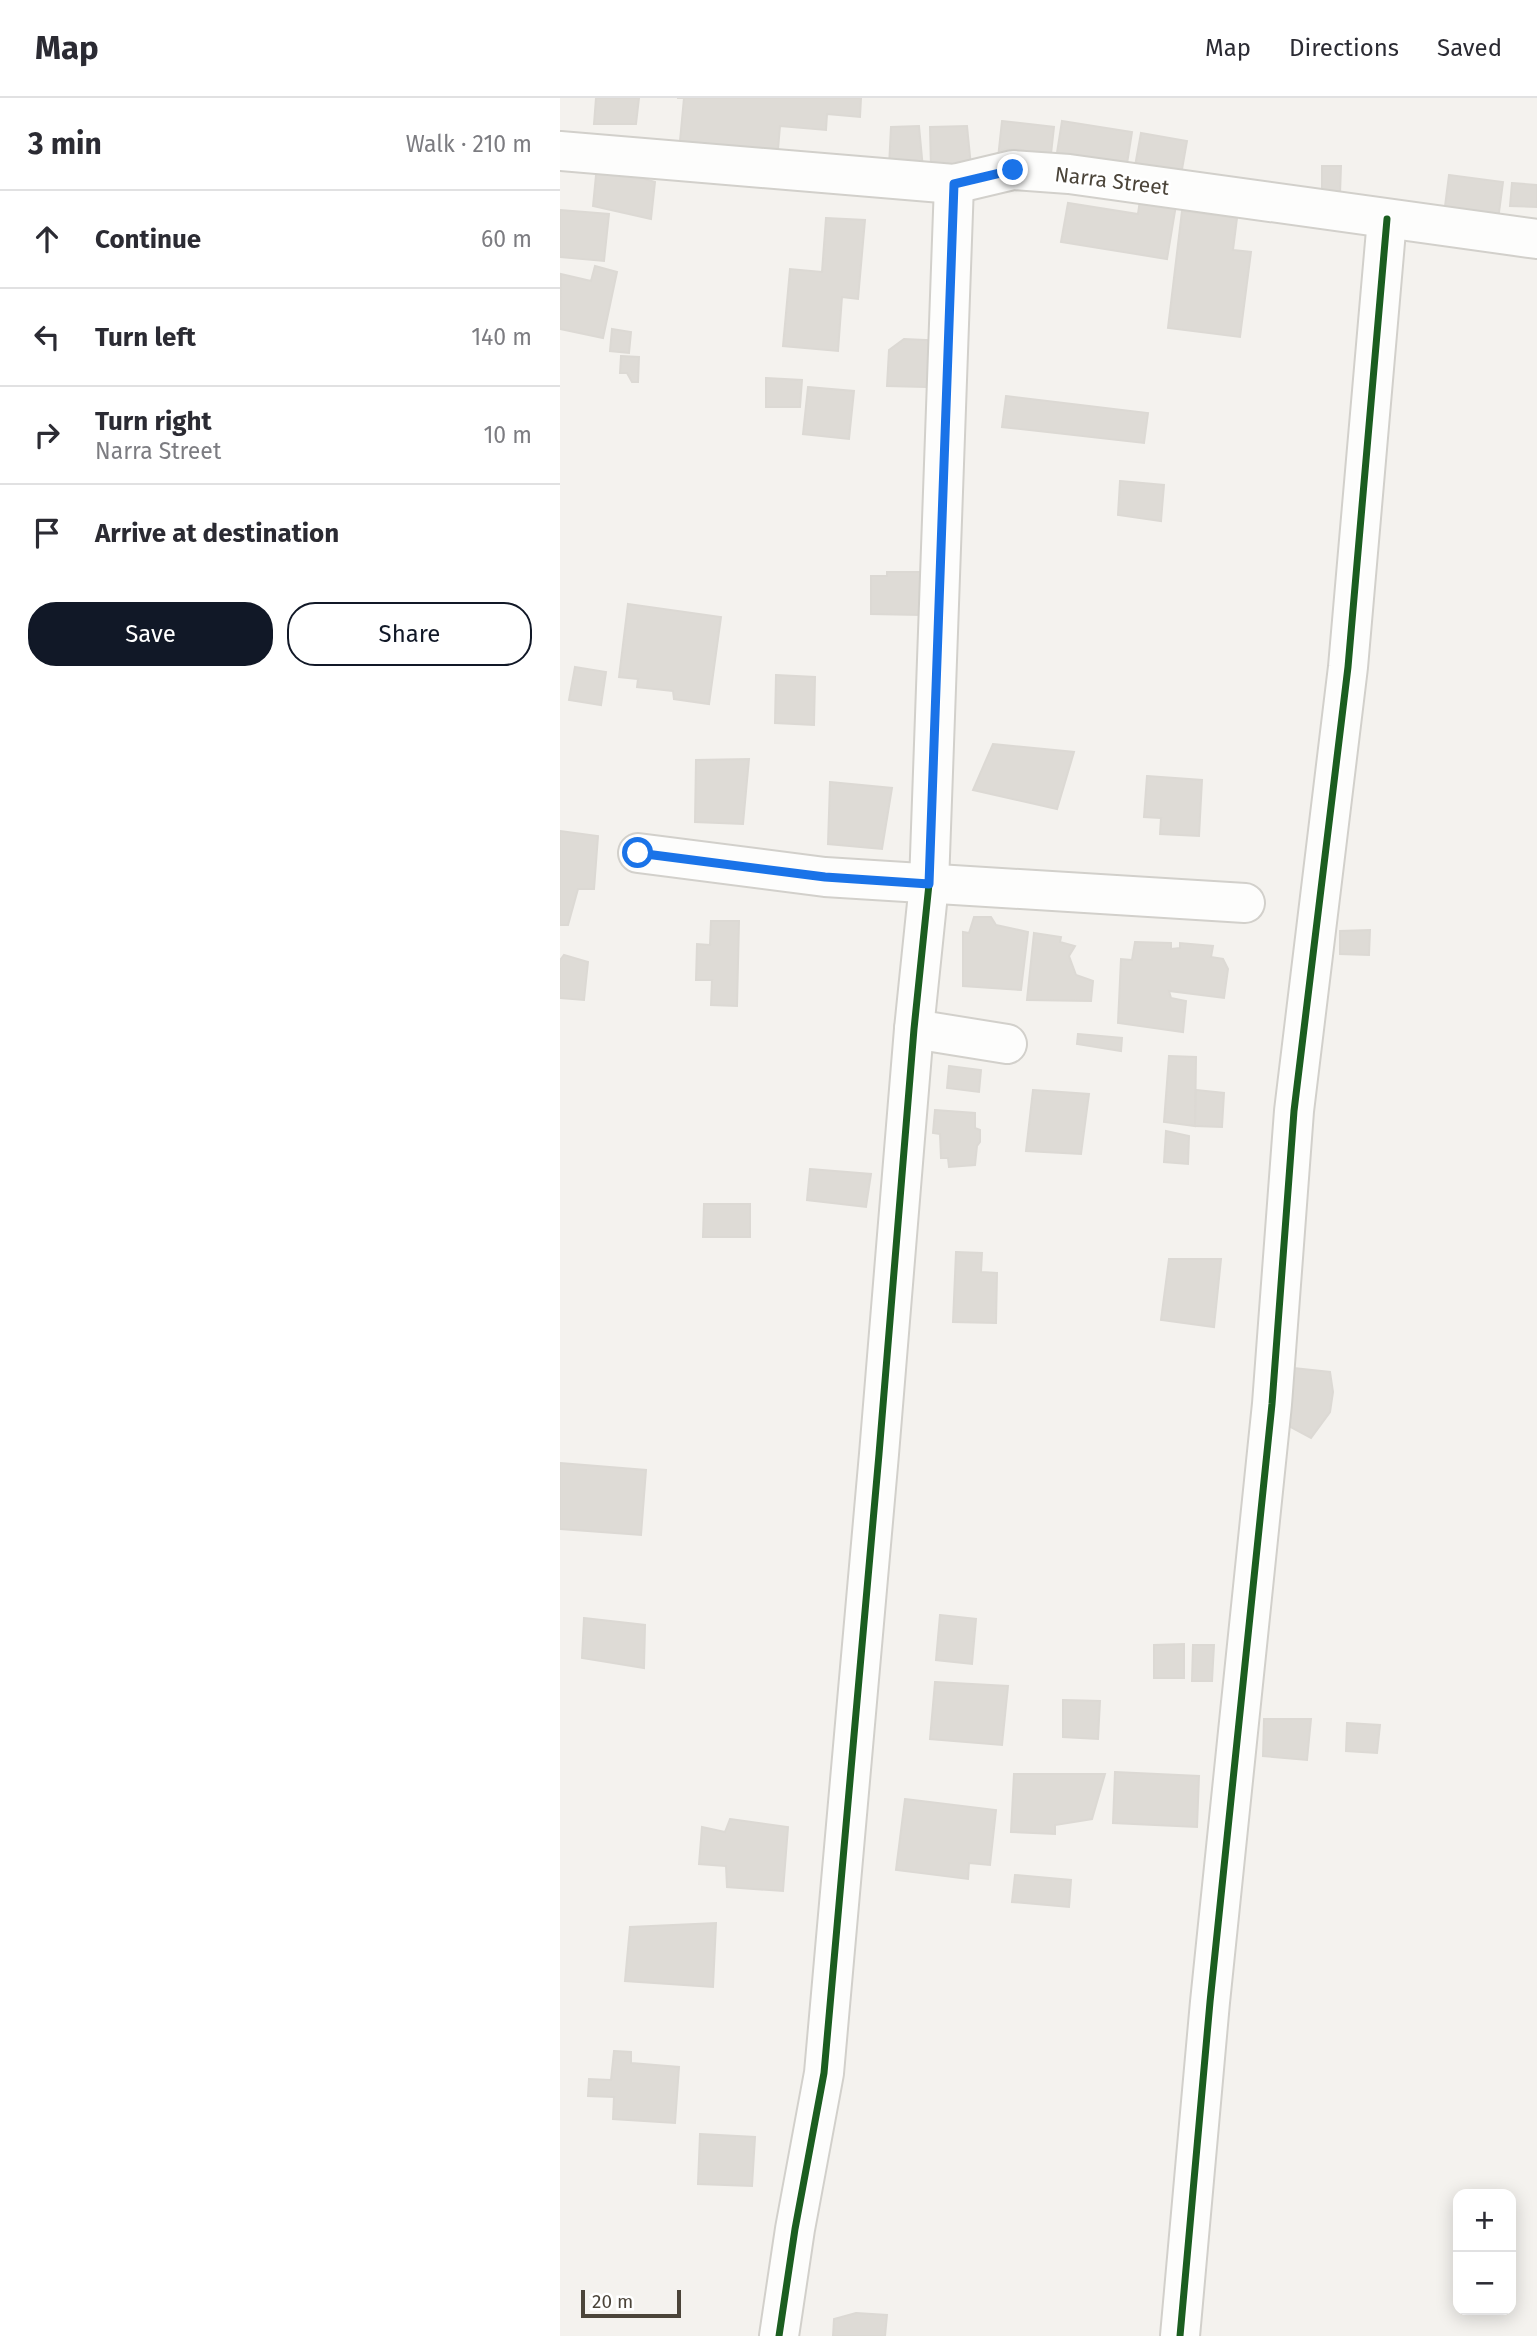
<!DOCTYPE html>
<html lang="en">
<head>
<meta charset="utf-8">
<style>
	:root { --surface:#fff; --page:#f7f7f7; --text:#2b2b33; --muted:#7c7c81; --line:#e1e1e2; --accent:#111827 }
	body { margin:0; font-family:"Fira Sans",sans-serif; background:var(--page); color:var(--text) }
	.controls { position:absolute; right:21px; bottom:21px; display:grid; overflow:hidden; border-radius:14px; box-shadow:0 4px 18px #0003 }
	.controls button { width:63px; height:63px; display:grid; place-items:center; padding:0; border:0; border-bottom:2px solid var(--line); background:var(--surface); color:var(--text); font:35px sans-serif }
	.scale { position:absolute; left:21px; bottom:18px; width:100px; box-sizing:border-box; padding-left:7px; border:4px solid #4b4439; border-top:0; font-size:19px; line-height:24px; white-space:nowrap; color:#4b4439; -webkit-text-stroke:5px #fff; paint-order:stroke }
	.stop { position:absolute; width:21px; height:21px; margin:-16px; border:5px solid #1a73e8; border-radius:50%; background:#fff }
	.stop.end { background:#1a73e8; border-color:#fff; box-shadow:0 2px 7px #0008 }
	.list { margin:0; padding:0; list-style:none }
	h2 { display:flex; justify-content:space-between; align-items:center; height:91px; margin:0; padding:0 28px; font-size:30px }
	h2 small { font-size:23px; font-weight:400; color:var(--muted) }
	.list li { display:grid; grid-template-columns:46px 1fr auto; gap:21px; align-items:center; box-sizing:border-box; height:98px; padding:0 28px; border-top:2px solid var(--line) }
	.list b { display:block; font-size:26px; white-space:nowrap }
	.list p { margin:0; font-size:23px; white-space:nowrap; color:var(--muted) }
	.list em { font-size:23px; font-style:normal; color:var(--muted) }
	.actions { display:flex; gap:14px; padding:21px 28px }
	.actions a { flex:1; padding:16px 0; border:2px solid var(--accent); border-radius:28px; text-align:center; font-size:24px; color:var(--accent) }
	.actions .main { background:var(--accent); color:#fff }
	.icon { flex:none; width:38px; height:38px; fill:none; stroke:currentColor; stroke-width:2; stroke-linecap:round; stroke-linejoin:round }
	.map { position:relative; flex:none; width:977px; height:2238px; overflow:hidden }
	header { display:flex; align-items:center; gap:42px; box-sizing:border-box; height:98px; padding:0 35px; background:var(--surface); border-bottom:2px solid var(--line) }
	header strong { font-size:33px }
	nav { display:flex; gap:38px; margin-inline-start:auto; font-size:24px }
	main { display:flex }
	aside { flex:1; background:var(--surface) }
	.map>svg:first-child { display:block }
</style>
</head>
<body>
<header>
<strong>Map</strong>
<nav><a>Map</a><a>Directions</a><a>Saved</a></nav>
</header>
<main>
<aside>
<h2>3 min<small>Walk · 210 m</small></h2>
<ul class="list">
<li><svg class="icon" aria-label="ahead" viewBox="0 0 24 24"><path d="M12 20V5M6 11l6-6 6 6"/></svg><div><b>Continue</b></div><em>60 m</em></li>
<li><svg class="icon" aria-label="left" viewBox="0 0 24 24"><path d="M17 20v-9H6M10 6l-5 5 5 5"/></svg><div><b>Turn left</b></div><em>140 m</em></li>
<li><svg class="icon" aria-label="right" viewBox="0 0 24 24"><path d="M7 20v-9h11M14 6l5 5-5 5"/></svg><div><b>Turn right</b><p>Narra Street</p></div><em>10 m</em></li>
<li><svg class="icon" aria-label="arrive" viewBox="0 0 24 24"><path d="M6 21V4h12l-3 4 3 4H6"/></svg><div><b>Arrive at destination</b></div></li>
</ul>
<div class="actions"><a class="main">Save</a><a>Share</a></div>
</aside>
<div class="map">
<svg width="977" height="2238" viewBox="0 0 977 2238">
	<rect width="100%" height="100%" fill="#f4f2ee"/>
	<!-- building -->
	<g fill="#dedbd6" stroke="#dcd9d4" stroke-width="2">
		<path d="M36 0H79L76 26H34Z"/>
		<path d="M117 0H301L300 19 267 16 266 32 220 28 217 63 150 46 120 43 124 0Z"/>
		<path d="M442 23 494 29 490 65 438 60Z"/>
		<path d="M502 23 572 34 566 72 496 61Z"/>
		<path d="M359 28 363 71 329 69 331 29Z"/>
		<path d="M407 28 411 68 371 70 370 29Z"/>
		<path d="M581 35 627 43 621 77 575 68Z"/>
		<path d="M37 67 95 84 91 121 33 108Z"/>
		<path d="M762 68H781L780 96H762Z"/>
		<path d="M889 77 943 84 938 122 884 116Z"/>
		<path d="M952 85 977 87V109L950 108Z"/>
		<path d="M580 102 616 107 607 161 501 144 508 105 578 116Z"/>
		<path d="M0 112 49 116 44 163 0 159Z"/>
		<path d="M622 113 677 120 673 152 691 154 680 239 608 230Z"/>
		<path d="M266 120 305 122 298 201 282 199 278 253 223 248 230 171 262 174Z"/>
		<path d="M35 168 57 174 43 240 0 231 1 176 31 183Z"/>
		<path d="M52 231 71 234 69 255 50 253Z"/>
		<path d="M344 241 386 243 366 289 327 288 329 252Z"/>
		<path d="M61 258 79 259 78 284H72L67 275H60Z"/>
		<path d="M206 280 242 282 240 309H206Z"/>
		<path d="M248 289 294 293 289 341 243 336Z"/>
		<path d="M446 298 588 315 584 345 442 329Z"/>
		<path d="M560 383 604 387 601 423 558 417Z"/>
		<path d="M327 474H362L361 517 311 516V478H327Z"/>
		<path d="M68 506 161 519 149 606 114 601 113 593 77 589 78 581 59 579Z"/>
		<path d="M15 569 46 574 41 607 9 602Z"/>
		<path d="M216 577 255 579 254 627 215 625Z"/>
		<path d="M433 646 514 654 497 711 413 692Z"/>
		<path d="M189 661 183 726 135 724 136 662Z"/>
		<path d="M587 678 642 682 639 738 600 736 601 720 584 719Z"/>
		<path d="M270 684 332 690 322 751 268 746Z"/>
		<path d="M0 733 38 738 34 791H18L8 827H0Z"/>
		<path d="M414 819H431L436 827 468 834 461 892 403 888V834L409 835Z"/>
		<path d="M151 823H179L177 908 151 907 152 882H136L137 846 150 847Z"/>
		<path d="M810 832 809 857 780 856V833Z"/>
		<path d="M474 835 501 839 500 844 515 848 509 858 516 877 533 883 531 903 467 902Z"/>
		<path d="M575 844 611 845V851L620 850V845L653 848 651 859 663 861 668 871 664 900 609 893 611 900 626 903 623 934 558 925 561 861 572 862Z"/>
		<path d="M4 857 28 864 24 902 0 900V862Z"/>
		<path d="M518 936 562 940 561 953 517 946Z"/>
		<path d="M609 958 636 959 635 1028 604 1024Z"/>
		<path d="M389 968 421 972 419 994 387 990Z"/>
		<path d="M473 992 529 996 521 1056 466 1053Z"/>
		<path d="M636 992 664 995 662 1029 635 1028Z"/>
		<path d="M375 1012 415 1015V1030L420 1032V1044L417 1048 415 1067 389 1069 388 1060H381L380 1036 373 1035Z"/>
		<path d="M606 1033 629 1038 628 1066 604 1064Z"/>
		<path d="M250 1071 311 1076 306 1109 247 1102Z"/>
		<path d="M144 1106H190V1139H143Z"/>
		<path d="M396 1154 422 1155 421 1174 437 1175 436 1225 393 1224Z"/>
		<path d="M609 1161H661L654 1229 601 1222Z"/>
		<path d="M724 1269 770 1274 773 1294 770 1314 751 1340 723 1325Z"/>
		<path d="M0 1365 86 1372 81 1437 0 1431Z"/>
		<path d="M380 1517 416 1521 412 1566 376 1562Z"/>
		<path d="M24 1520 85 1527 84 1570 22 1560Z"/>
		<path d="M624 1546V1580H594V1547Z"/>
		<path d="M633 1547H654L652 1583H632Z"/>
		<path d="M375 1584 448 1588 442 1647 370 1641Z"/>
		<path d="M503 1602 540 1603 538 1641 503 1639Z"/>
		<path d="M704 1621H751L747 1662 703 1658Z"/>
		<path d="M787 1625 820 1627 817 1655 786 1653Z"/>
		<path d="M555 1674 639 1678 637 1729 553 1725Z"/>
		<path d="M454 1676H545L532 1721 495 1727V1736L451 1734Z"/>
		<path d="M345 1701 436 1712 430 1767 409 1765 408 1781 336 1772Z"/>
		<path d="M170 1721 228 1729 223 1793 167 1789 166 1768 139 1766 142 1729 165 1734Z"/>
		<path d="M455 1777 511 1782 509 1809 452 1804Z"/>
		<path d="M156 1825 153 1889 65 1883 70 1829Z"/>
		<path d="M54 1953 71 1954V1965L119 1969 115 2025 53 2021 54 1999 28 1998 29 1981 51 1982Z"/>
		<path d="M140 2036 195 2039 192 2088 138 2086Z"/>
		<path d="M296 2215 327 2217 325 2238H273L274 2221Z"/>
	</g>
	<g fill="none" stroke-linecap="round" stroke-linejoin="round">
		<!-- minor casing -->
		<g stroke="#d2d0cb" stroke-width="42">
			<g id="minor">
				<path d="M0 53 394 86 453 72 509 76 977 141"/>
				<path d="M78 755 265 779 685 805"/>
				<path d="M354 931 447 946"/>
				<path d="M219 2238 235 2131 264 1975 319 1356 354 931 369 786 394 86"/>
				<path d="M620 2238 650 1904 712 1306 734 1013 788 569 827 121"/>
			</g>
		</g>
		<!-- minor -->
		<use href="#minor" stroke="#fdfdfc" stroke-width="38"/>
		<!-- cycleway casing -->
		<g stroke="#fff" stroke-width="11">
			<g id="cycleway">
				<path d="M219 2238 235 2131 264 1975 319 1356 354 931 369 786 394 86"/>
				<path d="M620 2238 650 1904 712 1306 734 1013 788 569 827 121"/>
			</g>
		</g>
		<!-- cycleway -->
		<use href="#cycleway" stroke="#1b5e20" stroke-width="7"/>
	</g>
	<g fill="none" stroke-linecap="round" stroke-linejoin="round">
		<!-- route -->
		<path stroke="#1a73e8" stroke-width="9" d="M78 755 265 779 369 786 394 86 453 72"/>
	</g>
	<g text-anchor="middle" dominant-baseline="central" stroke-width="5" stroke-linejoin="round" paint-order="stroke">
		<!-- street labels -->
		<g font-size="21" fill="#4b4439" stroke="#fff">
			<text transform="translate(552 83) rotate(7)">Narra Street</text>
		</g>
	</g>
</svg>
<div class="controls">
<button>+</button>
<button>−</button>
</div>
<div class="scale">20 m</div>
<div class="stop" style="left:78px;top:755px"></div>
<div class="stop end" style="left:453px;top:72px"></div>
</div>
</main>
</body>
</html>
